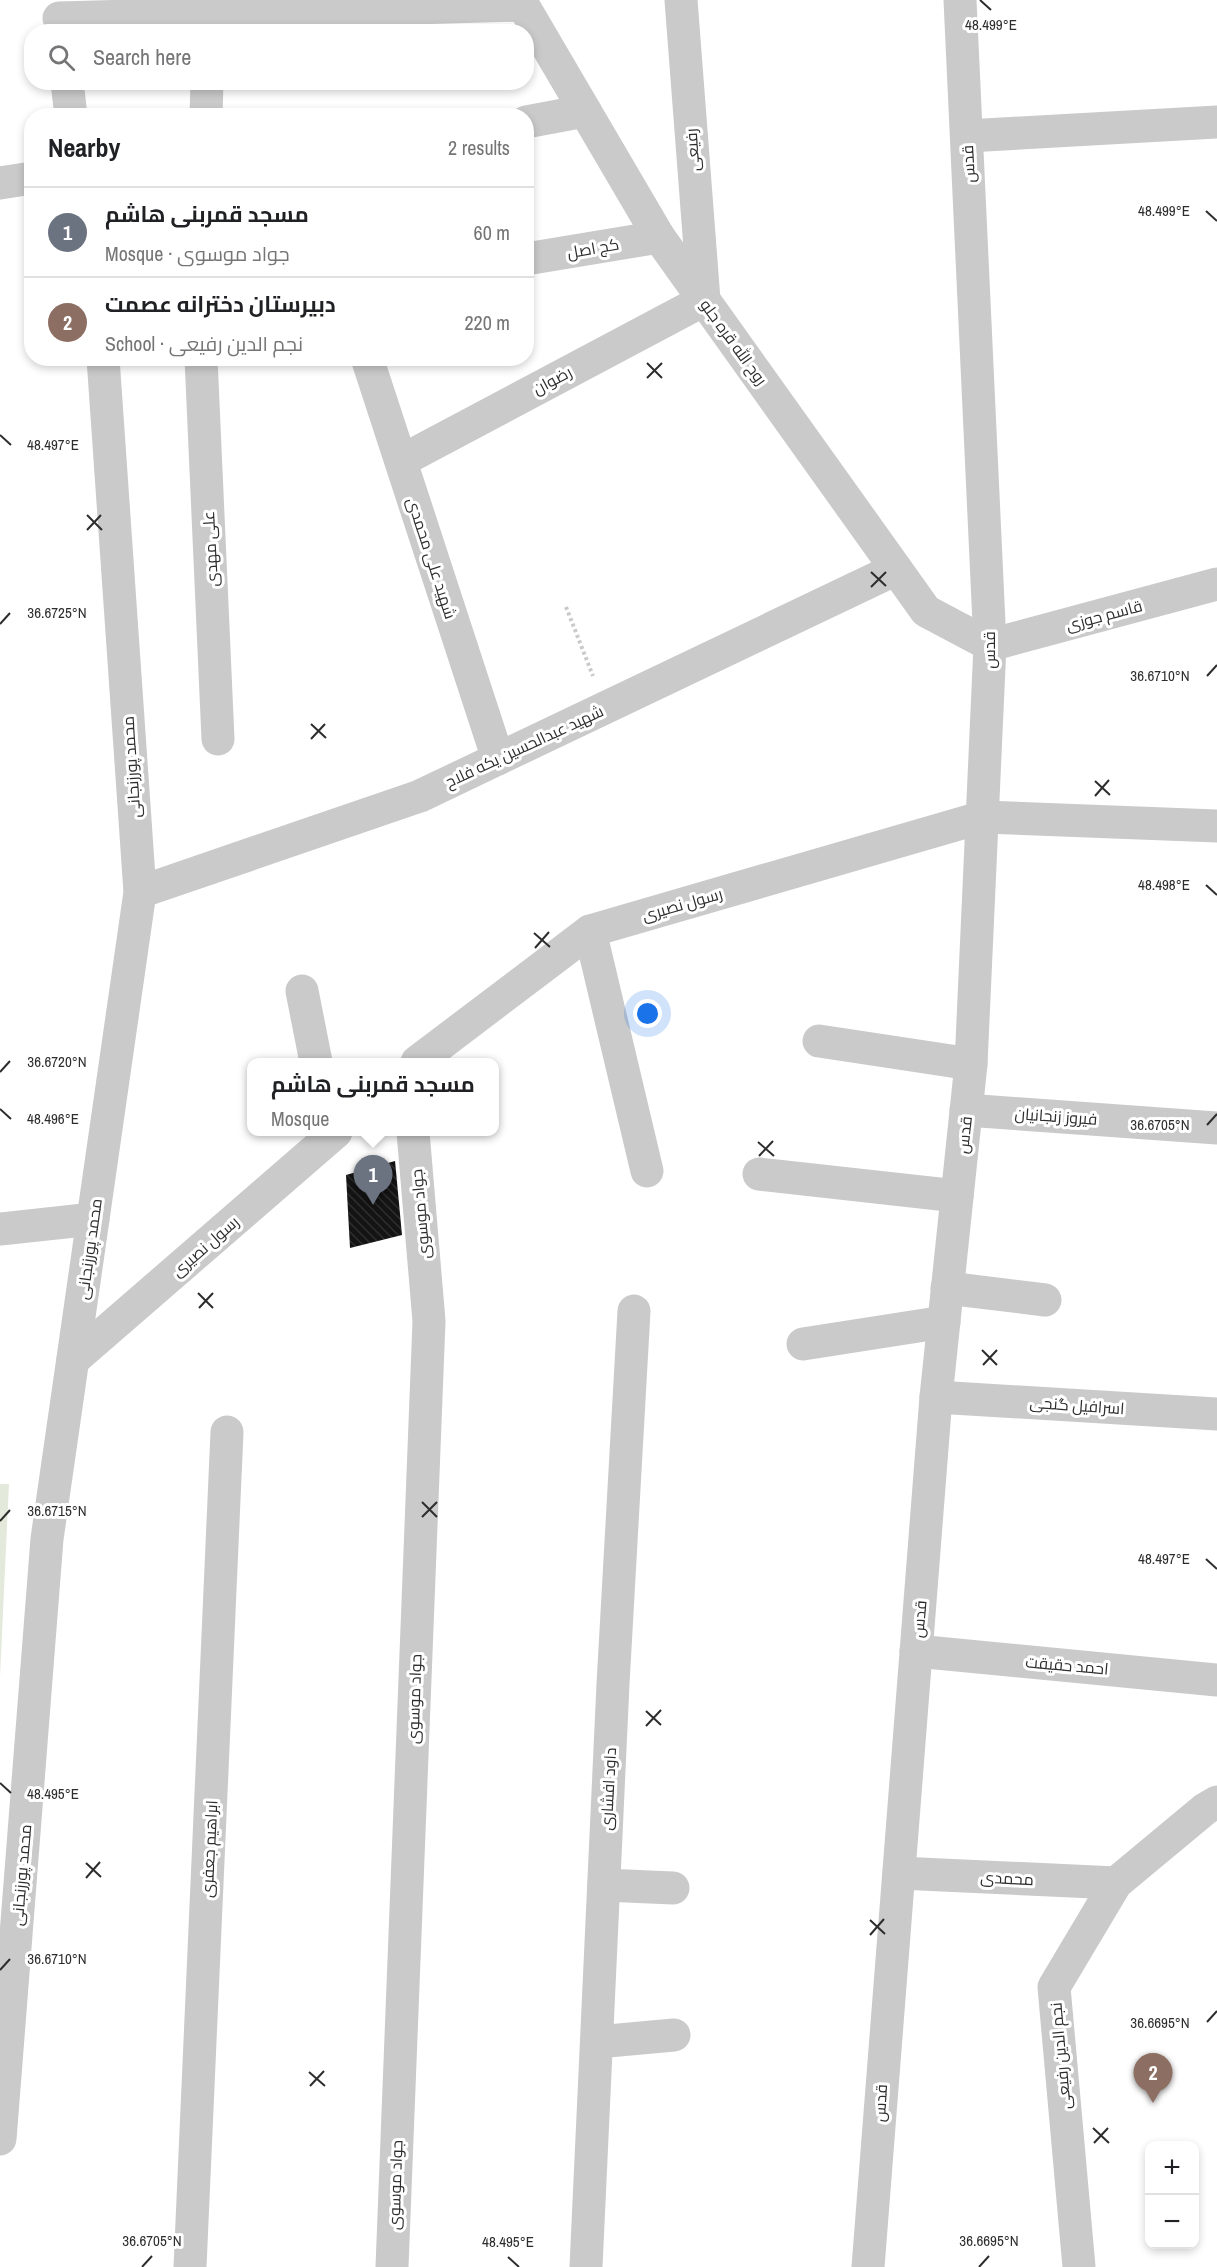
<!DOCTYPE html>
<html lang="en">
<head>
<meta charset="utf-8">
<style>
	:root { --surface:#fff; --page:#f2f2f2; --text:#202124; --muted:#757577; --line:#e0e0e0; --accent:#de3648 }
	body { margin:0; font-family:"Archivo Narrow",Cairo,sans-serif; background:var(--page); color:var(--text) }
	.controls { position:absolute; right:18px; bottom:18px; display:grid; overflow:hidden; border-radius:12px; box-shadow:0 3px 9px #0003 }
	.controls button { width:54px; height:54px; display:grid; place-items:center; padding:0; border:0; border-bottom:2px solid var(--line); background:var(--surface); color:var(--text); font:30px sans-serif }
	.you { position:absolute; left:648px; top:1014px; width:21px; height:21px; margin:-15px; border:4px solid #fff; border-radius:50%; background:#1a73e8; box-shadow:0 0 0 9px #1a73e833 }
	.badge { display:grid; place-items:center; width:39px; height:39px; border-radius:50%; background:var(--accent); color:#fff; font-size:20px; font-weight:700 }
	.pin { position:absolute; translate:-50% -50px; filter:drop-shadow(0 2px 3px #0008) }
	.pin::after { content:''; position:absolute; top:32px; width:21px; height:18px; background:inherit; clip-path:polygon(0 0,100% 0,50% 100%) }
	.popup { position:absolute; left:247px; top:1058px; width:252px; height:78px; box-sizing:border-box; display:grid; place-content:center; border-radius:12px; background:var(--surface); filter:drop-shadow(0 2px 4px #0005); font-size:20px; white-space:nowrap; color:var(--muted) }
	.popup b { font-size:22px; color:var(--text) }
	.popup::after { content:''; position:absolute; left:50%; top:100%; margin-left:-12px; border:12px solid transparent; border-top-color:var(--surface) }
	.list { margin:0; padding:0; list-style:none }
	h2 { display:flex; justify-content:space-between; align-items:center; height:78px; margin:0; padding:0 24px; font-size:26px }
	h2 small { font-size:20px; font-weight:400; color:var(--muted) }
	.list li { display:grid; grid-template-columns:39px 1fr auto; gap:18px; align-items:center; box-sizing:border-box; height:90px; padding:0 24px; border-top:2px solid var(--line) }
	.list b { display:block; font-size:22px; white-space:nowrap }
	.list p { margin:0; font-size:20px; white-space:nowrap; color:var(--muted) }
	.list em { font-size:20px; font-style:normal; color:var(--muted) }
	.icon { flex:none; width:33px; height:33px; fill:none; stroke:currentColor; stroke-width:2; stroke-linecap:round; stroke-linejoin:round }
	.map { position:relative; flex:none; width:1217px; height:2267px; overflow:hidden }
	.search { position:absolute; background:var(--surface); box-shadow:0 3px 9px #0003; left:24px; top:24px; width:510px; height:66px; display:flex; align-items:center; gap:15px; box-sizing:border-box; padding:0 21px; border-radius:24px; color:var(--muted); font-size:22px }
	.panel { position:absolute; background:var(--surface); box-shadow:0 3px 9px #0003; left:24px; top:108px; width:510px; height:258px; border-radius:24px }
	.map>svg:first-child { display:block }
</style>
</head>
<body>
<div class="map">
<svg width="1217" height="2267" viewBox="0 0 1217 2267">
	<defs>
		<pattern id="building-back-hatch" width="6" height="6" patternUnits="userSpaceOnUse" patternTransform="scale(1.5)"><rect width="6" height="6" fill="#141414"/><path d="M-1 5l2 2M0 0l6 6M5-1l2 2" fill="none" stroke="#2e2e2e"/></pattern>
	</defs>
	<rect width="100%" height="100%" fill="#fff"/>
	<!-- pitch -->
	<path fill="#e4eadb" d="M0 1484H9L0 1677Z"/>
	<!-- building -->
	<path fill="url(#building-back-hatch)" d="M395 1161 402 1235 350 1248 346 1175Z"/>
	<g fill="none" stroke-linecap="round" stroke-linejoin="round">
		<!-- path -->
		<path stroke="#cacaca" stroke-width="4" stroke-dasharray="3 3" stroke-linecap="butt" d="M566 607 593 676"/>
		<!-- minor -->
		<g stroke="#cacaca" stroke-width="33">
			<path d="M520 0 659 237 926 611 990 645"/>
			<path d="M59 18 523 5"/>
			<path d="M67 82 71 116"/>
			<path d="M206 116 207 82"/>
			<path d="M526 122 585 111"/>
			<path d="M967 136 1217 122"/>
			<path d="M0 183 32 178"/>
			<path d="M526 259 659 237"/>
			<path d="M201 358 218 739"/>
			<path d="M367 358 498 759"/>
			<path d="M401 461 704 300 681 0"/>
			<path d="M990 645 1217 584"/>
			<path d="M140 892 420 796 896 569"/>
			<path d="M590 931 647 1171"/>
			<path d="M302 991 316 1062"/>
			<path d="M819 1041 971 1064"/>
			<path d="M417 1062 590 931 983 817 1217 826"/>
			<path d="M966 1110 1217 1128"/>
			<path d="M759 1174 957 1196"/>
			<path d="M0 1229 93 1219"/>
			<path d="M947 1288 1045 1300"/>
			<path d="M803 1344 944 1322"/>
			<path d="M73 1360 336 1132"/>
			<path d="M936 1397 1217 1414"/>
			<path d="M916 1651 1217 1680"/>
			<path d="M899 1873 1116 1883"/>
			<path d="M604 1885 673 1888"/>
			<path d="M597 2042 674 2035"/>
			<path d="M0 2139 47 1539 140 892 103 358"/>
			<path d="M190 2267 227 1432"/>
			<path d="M392 2267 429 1321 413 1132"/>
			<path d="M586 2267 613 1684 634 1311"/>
			<path d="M868 2267 936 1397 971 1064 990 645 960 0"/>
			<path d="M1079 2267 1054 1987 1116 1883 1205 1809 1217 1802"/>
		</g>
	</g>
	<!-- ticks -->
	<path fill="none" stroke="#2d2d2d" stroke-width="2" d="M980 0 991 10M1206 211 1217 221M647 363 662 378M647 378 662 363M0 435 11 445M87 515 102 530M87 530 101 515M871 572 886 586M871 587 886 572M0 624 10 613M1207 676 1217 665M311 724 326 738M311 739 325 724M1095 781 1110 795M1095 796 1109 780M1206 885 1217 895M534 933 550 947M535 948 549 932M0 1072 10 1061M0 1109 11 1119M1207 1125 1217 1114M758 1142 774 1156M759 1156 773 1141M198 1293 213 1308M199 1308 213 1293M982 1350 997 1365M983 1365 997 1350M422 1502 437 1517M422 1517 437 1502M0 1521 10 1510M1206 1559 1217 1569M646 1711 661 1725M646 1726 661 1710M0 1783 11 1793M86 1863 101 1877M86 1878 100 1862M870 1920 885 1934M870 1935 884 1919M0 1970 10 1959M1207 2022 1217 2011M309 2072 325 2086M310 2086 324 2071M1093 2128 1109 2143M1094 2143 1108 2128M508 2257 519 2267M142 2267 152 2256M979 2267 989 2256"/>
	<g text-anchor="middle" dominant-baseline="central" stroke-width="6" stroke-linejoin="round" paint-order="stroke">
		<!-- street labels -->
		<g font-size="16" fill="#2d2d2d" stroke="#fff">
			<text transform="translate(692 150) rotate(-94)">رفیعی</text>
			<text transform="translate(968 164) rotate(-93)">قدس</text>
			<text transform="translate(593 248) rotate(-10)">کج اصل</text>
			<text transform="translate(734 342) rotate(54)">روح الله قره جلو</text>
			<text transform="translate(552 380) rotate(-28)">رضوان</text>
			<text transform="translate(210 549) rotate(-93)">علی مهدی</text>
			<text transform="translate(432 558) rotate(72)">شهید علی محمدی</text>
			<text transform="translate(1104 615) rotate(-15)">قاسم جوزی</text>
			<text transform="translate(989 650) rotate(-90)">قدس</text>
			<text transform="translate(524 746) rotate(-25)">شهید عبدالحسین یکه فلاح</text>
			<text transform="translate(131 767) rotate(-94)">محمد پورزنجانی</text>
			<text transform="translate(682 904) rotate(-16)">رسول نصیری</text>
			<text transform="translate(1056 1116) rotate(4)">فیروز زنجانیان</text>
			<text transform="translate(964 1135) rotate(-84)">قدس</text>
			<text transform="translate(420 1214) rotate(-95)">جواد موسوی</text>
			<text transform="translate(205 1246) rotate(-41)">رسول نصیری</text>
			<text transform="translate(89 1249) rotate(-82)">محمد پورزنجانی</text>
			<text transform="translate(1077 1405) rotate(4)">اسرافیل گنجی</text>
			<text transform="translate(919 1619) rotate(-85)">قدس</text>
			<text transform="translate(1067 1665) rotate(5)">احمد حقیقت</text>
			<text transform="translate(414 1699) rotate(-88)">جواد موسوی</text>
			<text transform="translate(608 1789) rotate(-87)">داود افشاری</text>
			<text transform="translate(209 1849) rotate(-87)">ابراهیم جعفری</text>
			<text transform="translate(21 1875) rotate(-85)">محمد پورزنجانی</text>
			<text transform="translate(1007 1878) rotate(3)">محمدی</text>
			<text transform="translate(1060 2056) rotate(-95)">نجم الدین رفیعی</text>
			<text transform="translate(880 2103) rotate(-86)">قدس</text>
			<text transform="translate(395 2185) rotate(-88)">جواد موسوی</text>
		</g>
	</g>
	<g font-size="15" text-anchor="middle" fill="#2d2d2d" stroke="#fff" stroke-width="6" stroke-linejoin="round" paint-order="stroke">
		<text x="991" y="30">48.499°E</text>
		<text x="1164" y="216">48.499°E</text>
		<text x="53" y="450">48.497°E</text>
		<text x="57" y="618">36.6725°N</text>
		<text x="1160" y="681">36.6710°N</text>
		<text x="1164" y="890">48.498°E</text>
		<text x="57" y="1067">36.6720°N</text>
		<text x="53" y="1124">48.496°E</text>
		<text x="1160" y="1130">36.6705°N</text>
		<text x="57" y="1516">36.6715°N</text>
		<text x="1164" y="1564">48.497°E</text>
		<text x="53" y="1799">48.495°E</text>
		<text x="57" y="1964">36.6710°N</text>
		<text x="1160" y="2028">36.6695°N</text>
		<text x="152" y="2246">36.6705°N</text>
		<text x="989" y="2246">36.6695°N</text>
		<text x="508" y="2247">48.495°E</text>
	</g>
</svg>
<div class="controls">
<button>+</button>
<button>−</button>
</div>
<div class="you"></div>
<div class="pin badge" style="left:373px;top:1205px;background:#6b7280">1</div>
<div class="popup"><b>مسجد قمربنی هاشم</b>Mosque</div>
<div class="pin badge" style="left:1153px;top:2103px;background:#8d6e63">2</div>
<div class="search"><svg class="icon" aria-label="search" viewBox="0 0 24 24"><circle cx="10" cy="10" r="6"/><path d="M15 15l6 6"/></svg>Search here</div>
<section class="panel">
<h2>Nearby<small>2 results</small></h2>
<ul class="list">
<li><span class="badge" style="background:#6b7280">1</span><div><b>مسجد قمربنی هاشم</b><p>Mosque · جواد موسوی</p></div><em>60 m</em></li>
<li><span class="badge" style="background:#8d6e63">2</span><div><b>دبیرستان دخترانه عصمت</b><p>School · نجم الدین رفیعی</p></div><em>220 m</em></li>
</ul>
</section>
</div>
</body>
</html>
